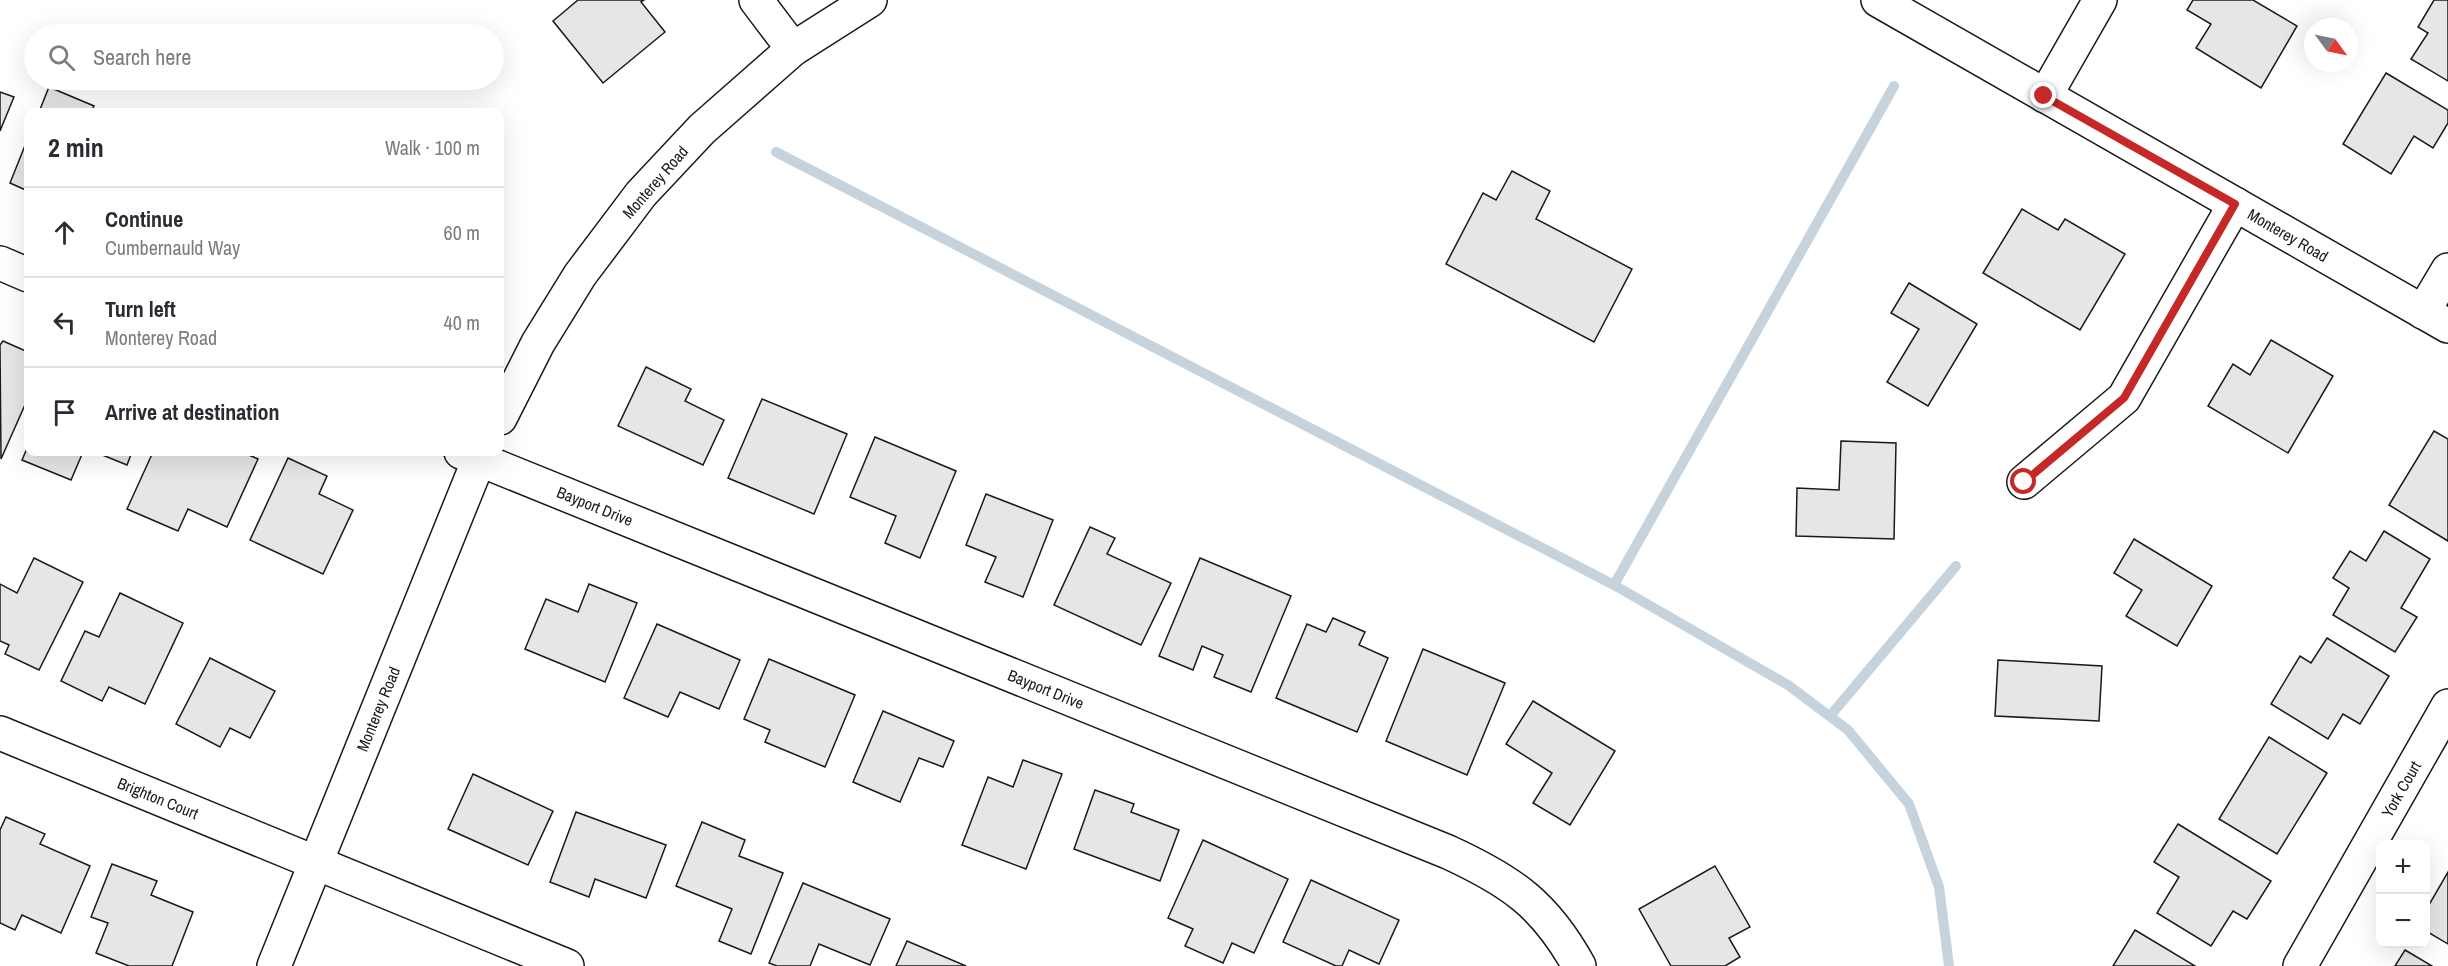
<!DOCTYPE html>
<html lang="en">
<head>
<meta charset="utf-8">
<style>
	:root { --surface:#fff; --page:#f2f2f3; --text:#2b2b33; --muted:#7c7c81; --line:#e1e1e2 }
	body { margin:0; font-family:"Archivo Narrow",sans-serif; background:var(--page); color:var(--text) }
	.controls { position:absolute; right:18px; bottom:18px; display:grid; overflow:hidden; border-radius:12px; box-shadow:0 6px 24px #0002 }
	.controls button { width:54px; height:54px; display:grid; place-items:center; padding:0; border:0; border-bottom:2px solid var(--line); background:var(--surface); color:var(--text); font:30px sans-serif }
	.compass { position:absolute; left:2304px; top:18px; width:54px; height:54px; border-radius:50%; background:var(--surface); box-shadow:0 6px 24px #0002; rotate:123deg }
	.stop { position:absolute; width:18px; height:18px; margin:-14px; border:4px solid #c62828; border-radius:50%; background:#fff }
	.stop.end { background:#c62828; border-color:#fff; box-shadow:0 2px 6px #0008 }
	.list { margin:0; padding:0; list-style:none }
	h2 { display:flex; justify-content:space-between; align-items:center; height:78px; margin:0; padding:0 24px; font-size:26px }
	h2 small { font-size:20px; font-weight:400; color:var(--muted) }
	.list li { display:grid; grid-template-columns:39px 1fr auto; gap:18px; align-items:center; box-sizing:border-box; height:90px; padding:0 24px; border-top:2px solid var(--line) }
	.list b { display:block; font-size:22px; white-space:nowrap }
	.list p { margin:0; font-size:20px; white-space:nowrap; color:var(--muted) }
	.list em { font-size:20px; font-style:normal; color:var(--muted) }
	.icon { flex:none; width:33px; height:33px; fill:none; stroke:currentColor; stroke-width:2; stroke-linecap:round; stroke-linejoin:round }
	.map { position:relative; flex:none; width:2448px; height:966px; overflow:hidden }
	.search { position:absolute; background:var(--surface); box-shadow:0 6px 24px #0002; left:24px; top:24px; width:480px; height:66px; display:flex; align-items:center; gap:15px; box-sizing:border-box; padding:0 21px; border-radius:33px; color:var(--muted); font-size:22px }
	.panel { position:absolute; background:var(--surface); box-shadow:0 6px 24px #0002; left:24px; top:108px; width:480px; height:348px; border-radius:12px }
	.map>svg:first-child { display:block }
</style>
</head>
<body>
<div class="map">
<svg width="2448" height="966" viewBox="0 0 2448 966">
	<rect width="100%" height="100%" fill="#fff"/>
	<g fill="none" stroke-linecap="round" stroke-linejoin="round">
		<!-- stream -->
		<g stroke="#c6d2dc" stroke-width="10">
			<path d="M776 152 1614 585 1788 685 1848 730 1909 804 1939 887 1949 966"/>
			<path d="M1614 585 1894 86"/>
			<path d="M1830 716 1956 566"/>
		</g>
	</g>
	<!-- building -->
	<g fill="#e6e6e6" stroke="#1a1a1a" stroke-width="1.5">
		<path d="M578 0H644L641 2 665 32 603 83 553 21Z"/>
		<path d="M2193 0H2253L2297 26 2261 88 2196 48 2211 24 2187 10Z"/>
		<path d="M2434 0H2448V81L2411 59 2428 33 2418 27Z"/>
		<path d="M2386 73 2448 110V123L2433 148 2414 136 2391 174 2343 144Z"/>
		<path d="M49 87 94 106 91 112H39Z"/>
		<path d="M0 92 14 97 0 131Z"/>
		<path d="M28 138V191L10 183Z"/>
		<path d="M1512 171 1550 191 1536 219 1632 269 1594 342 1446 264 1483 193 1496 200Z"/>
		<path d="M2022 209 2058 230 2065 219 2125 254 2080 330 1983 273Z"/>
		<path d="M1909 283 1977 324 1928 406 1887 382 1919 329 1891 313Z"/>
		<path d="M2271 340 2333 376 2288 453 2208 406 2233 364 2250 375Z"/>
		<path d="M3 341 28 352V398L1 459 0 345Z"/>
		<path d="M646 367 691 389 685 401 724 420 703 465 618 426Z"/>
		<path d="M762 399 847 434 814 514 728 478Z"/>
		<path d="M2434 431 2448 439V541L2389 505Z"/>
		<path d="M875 437 956 471 920 558 885 543 896 516 850 497Z"/>
		<path d="M1841 441 1896 443 1894 539 1796 536 1797 488 1839 490Z"/>
		<path d="M28 446V452H83L71 480 22 460Z"/>
		<path d="M95 452H132L127 465Z"/>
		<path d="M153 452H242L258 459 227 527 188 509 178 531 127 509Z"/>
		<path d="M288 458 327 476 319 494 353 510 323 574 250 540Z"/>
		<path d="M986 494 1053 520 1023 597 985 582 996 557 966 545Z"/>
		<path d="M1090 527 1115 538 1107 554 1171 583 1141 645 1054 605Z"/>
		<path d="M2384 531 2430 559 2401 608 2417 617 2395 652 2333 615 2349 588 2333 578 2350 551 2366 561Z"/>
		<path d="M2134 539 2212 586 2177 646 2126 616 2142 590 2114 573Z"/>
		<path d="M34 558 83 582 39 670 5 654 9 645 0 641V584L17 593Z"/>
		<path d="M1200 558 1291 596 1251 692 1214 677 1223 655 1202 646 1193 670 1159 656Z"/>
		<path d="M589 584 637 603 605 682 525 649 546 599 578 612Z"/>
		<path d="M120 593 183 623 145 704 109 687 102 701 61 681 85 631 99 637Z"/>
		<path d="M1333 618 1365 632 1359 645 1388 658 1357 732 1276 698 1307 624 1326 632Z"/>
		<path d="M657 624 740 660 719 709 680 692 668 717 624 698Z"/>
		<path d="M2327 638 2389 676 2360 724 2343 714 2328 739 2271 704 2300 656 2311 663Z"/>
		<path d="M1423 649 1505 683 1467 775 1386 741Z"/>
		<path d="M210 658 275 691 250 738 230 728 220 747 176 724Z"/>
		<path d="M769 659 855 695 825 767 765 742 770 730 744 719Z"/>
		<path d="M1998 660 2102 666 2099 721 1995 716Z"/>
		<path d="M1533 701 1615 751 1570 825 1533 803 1552 773 1506 744Z"/>
		<path d="M883 711 954 741 943 767 919 758 900 802 853 782Z"/>
		<path d="M2269 737 2327 773 2277 854 2219 819Z"/>
		<path d="M1023 760 1062 774 1026 869 962 845 988 777 1013 787Z"/>
		<path d="M473 774 553 811 528 865 448 829Z"/>
		<path d="M1095 790 1134 804 1131 812 1179 830 1160 881 1074 849Z"/>
		<path d="M576 812 666 845 646 898 595 879 589 897 550 882Z"/>
		<path d="M6 817 45 834 40 844 90 866 61 933 22 915 15 930 0 923V830Z"/>
		<path d="M702 822 745 840 739 856 783 873 751 954 719 941 732 909 676 886Z"/>
		<path d="M2178 824 2271 881 2247 919 2233 911 2211 946 2157 913 2179 877 2154 862Z"/>
		<path d="M1203 840 1288 879 1254 953 1232 943 1223 963 1185 946 1193 929 1168 918Z"/>
		<path d="M112 864 157 881 151 895 193 912 172 966H129L96 953 108 923 91 917Z"/>
		<path d="M1715 866 1750 927 1729 938 1740 957 1725 966H1671L1639 909Z"/>
		<path d="M2448 872V944L2426 931V910Z"/>
		<path d="M1311 880 1399 920 1379 964 1349 950 1342 966H1336L1283 942Z"/>
		<path d="M803 883 890 919 870 965 819 944 810 966H777L769 963Z"/>
		<path d="M2135 930 2195 966H2113Z"/>
		<path d="M907 941 966 966H896Z"/>
		<path d="M2405 950 2432 966H2395Z"/>
	</g>
	<g fill="none" stroke-linecap="round" stroke-linejoin="round">
		<!-- street casing -->
		<g stroke="#1a1a1a" stroke-width="36">
			<g id="street">
				<path d="M756 0 793 49"/>
				<path d="M2045 96 2100 0"/>
				<path d="M0 263 28 275"/>
				<path d="M2423 312 2448 270"/>
				<path d="M461 452 1448 852C1511 881 1545 904 1579 966"/>
				<path d="M2024 482 2124 398 2235 204"/>
				<path d="M0 733 567 966"/>
				<path d="M2300 966 2448 706"/>
			</g>
		</g>
		<!-- secondary casing -->
		<g stroke="#1a1a1a" stroke-width="36">
			<g id="secondary">
				<path d="M1878 0 2448 326"/>
				<path d="M500 418 538 343 580 275 641 194 702 129 793 49 870 0"/>
				<path d="M274 966 482 452"/>
			</g>
		</g>
		<!-- street -->
		<use href="#street" stroke="#fff" stroke-width="33"/>
		<!-- secondary -->
		<use href="#secondary" stroke="#fff" stroke-width="33"/>
	</g>
	<g fill="none" stroke-linecap="round" stroke-linejoin="round">
		<!-- route -->
		<path stroke="#c62828" stroke-width="8" d="M2024 482 2124 398 2235 204 2044 96"/>
	</g>
	<g text-anchor="middle" dominant-baseline="central" stroke-width="4.5" stroke-linejoin="round" paint-order="stroke">
		<!-- street labels -->
		<g font-size="16" fill="#1a1a1a" stroke="#fff">
			<text transform="translate(655 182) rotate(-49)">Monterey Road</text>
			<text transform="translate(2288 235) rotate(30)">Monterey Road</text>
			<text transform="translate(595 506) rotate(22)">Bayport Drive</text>
			<text transform="translate(1046 689) rotate(22)">Bayport Drive</text>
			<text transform="translate(378 709) rotate(-68)">Monterey Road</text>
			<text transform="translate(2401 789) rotate(-60)">York Court</text>
			<text transform="translate(158 798) rotate(22)">Brighton Court</text>
		</g>
	</g>
</svg>
<div class="controls">
<button>+</button>
<button>−</button>
</div>
<svg class="compass" viewBox="-18 -18 36 36"><path d="M0-13l5 13h-10z" fill="#e53935"/><path d="M0 13l5-13h-10z" fill="#7c7c81"/></svg>
<div class="stop" style="left:2024px;top:482px"></div>
<div class="stop end" style="left:2044px;top:96px"></div>
<div class="search"><svg class="icon" aria-label="search" viewBox="0 0 24 24"><circle cx="10" cy="10" r="6"/><path d="M15 15l6 6"/></svg>Search here</div>
<section class="panel">
<h2>2 min<small>Walk · 100 m</small></h2>
<ul class="list">
<li><svg class="icon" aria-label="ahead" viewBox="0 0 24 24"><path d="M12 20V5M6 11l6-6 6 6"/></svg><div><b>Continue</b><p>Cumbernauld Way</p></div><em>60 m</em></li>
<li><svg class="icon" aria-label="left" viewBox="0 0 24 24"><path d="M17 20v-9H6M10 6l-5 5 5 5"/></svg><div><b>Turn left</b><p>Monterey Road</p></div><em>40 m</em></li>
<li><svg class="icon" aria-label="arrive" viewBox="0 0 24 24"><path d="M6 21V4h12l-3 4 3 4H6"/></svg><div><b>Arrive at destination</b></div></li>
</ul>
</section>
</div>
</body>
</html>
